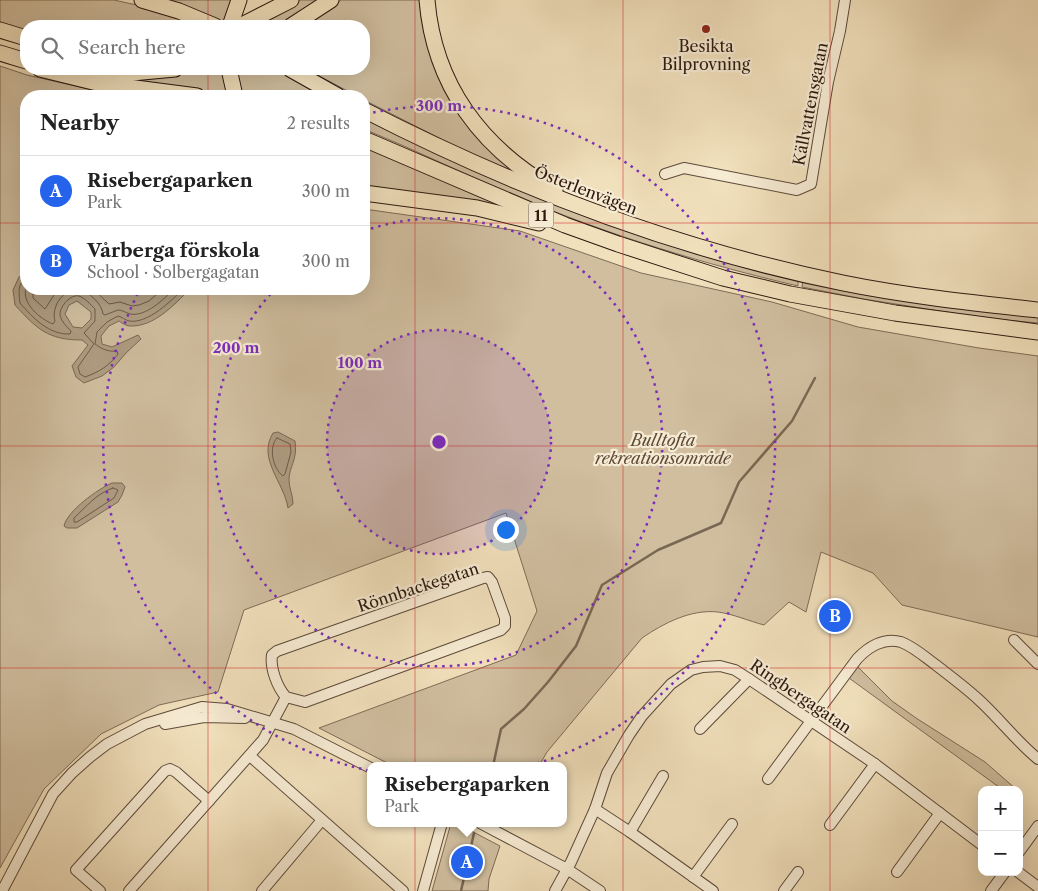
<!DOCTYPE html>
<html lang="en">
<head>
<meta charset="utf-8">
<style>
	:root { --surface:#fff; --page:#f2f2f2; --text:#222; --muted:#767676; --line:#e0e0e0; --accent:#2563eb }
	body { margin:0; font-family:"Libre Caslon Text",serif; background:var(--page); color:var(--text) }
	.controls { position:absolute; right:15px; bottom:15px; display:grid; overflow:hidden; border-radius:10px; box-shadow:0 5px 20px #0002 }
	.controls button { width:45px; height:45px; display:grid; place-items:center; padding:0; border:0; border-bottom:1px solid var(--line); background:var(--surface); color:var(--text); font:25px sans-serif }
	.you { position:absolute; left:505px; top:529px; width:18px; height:18px; margin:-12px; border:4px solid #fff; border-radius:50%; background:#1a73e8; box-shadow:0 0 0 8px #1a73e833 }
	.badge { display:grid; place-items:center; width:32px; height:32px; border-radius:50%; background:var(--accent); color:#fff; font-size:16px; font-weight:700 }
	.pin { position:absolute; translate:-50% -50%; border:2px solid #fff; box-shadow:0 1px 5px #0006 }
	.popup { position:absolute; left:367px; top:762px; width:200px; height:65px; box-sizing:border-box; display:grid; place-content:center; border-radius:10px; background:var(--surface); filter:drop-shadow(0 1px 4px #0005); font-size:16px; white-space:nowrap; color:var(--muted) }
	.popup b { font-size:19px; color:var(--text) }
	.popup::after { content:''; position:absolute; left:50%; top:100%; margin-left:-10px; border:10px solid transparent; border-top-color:var(--surface) }
	.list { margin:0; padding:0; list-style:none }
	h2 { display:flex; justify-content:space-between; align-items:center; height:65px; margin:0; padding:0 20px; font-size:21px }
	h2 small { font-size:16px; font-weight:400; color:var(--muted) }
	.list li { display:grid; grid-template-columns:32px 1fr auto; gap:15px; align-items:center; box-sizing:border-box; height:70px; padding:0 20px; border-top:1px solid var(--line) }
	.list b { display:block; font-size:19px; white-space:nowrap }
	.list p { margin:0; font-size:16px; white-space:nowrap; color:var(--muted) }
	.list em { font-size:16px; font-style:normal; color:var(--muted) }
	.icon { flex:none; width:28px; height:28px; fill:none; stroke:currentColor; stroke-width:2; stroke-linecap:round; stroke-linejoin:round }
	.map { position:relative; flex:none; width:1038px; height:891px; overflow:hidden }
	.search { position:absolute; background:var(--surface); box-shadow:0 5px 20px #0002; left:20px; top:20px; width:350px; height:55px; display:flex; align-items:center; gap:12px; box-sizing:border-box; padding:0 18px; border-radius:20px; color:var(--muted); font-size:19px }
	.panel { position:absolute; background:var(--surface); box-shadow:0 5px 20px #0002; left:20px; top:90px; width:350px; height:205px; border-radius:20px }
	.map>svg:first-child { display:block }
</style>
</head>
<body>
<div class="map">
<svg width="1038" height="891" viewBox="0 0 1038 891">
	<rect width="100%" height="100%" fill="#f1e0bc"/>
	<filter id="stains"><feTurbulence type="fractalNoise" baseFrequency=".004" numOctaves="4"/><feColorMatrix values="0 0 0 0 .2 0 0 0 0 .09 0 0 0 0 .02 0 0 0 .5 -.17"/></filter>
	<radialGradient id="worn" r=".72"><stop offset=".6" stop-color="#630" stop-opacity="0"/><stop offset="1" stop-color="#630" stop-opacity=".3"/></radialGradient>
	<!-- green -->
	<g fill="#d0be9f" stroke="#7e6b57">
		<path d="M0 0H114L141 6 201 26H26V31L0 22Z"/>
		<path d="M166 0H234L225 25 201 13Z"/>
		<path d="M300 0H322L281 26H255Z"/>
		<path d="M341 0H423L437 63 526 178 453 145 364 100V96H357L306 69H364V26H305Z"/>
		<path d="M0 66 27 75 120 96H26V289H364V209L520 231 641 273 772 302 858 327 979 348 1038 356V637L902 605 873 573 821 552 806 612 789 602 764 625C749 621 733 614 718 612 691 609 664 623 642 638L547 752 539 766H393L319 728 516 655 537 611 506 513 244 610 218 692 159 705 101 734 44 789 0 868Z"/>
		<path d="M202 69H224L229 94 116 80 162 77Z"/>
		<path d="M233 69H281L330 96H250L239 94Z"/>
		<path d="M364 114 429 147 798 278V286C704 264 612 236 523 199 470 177 418 151 364 129Z"/>
		<path d="M364 142 520 211 364 190Z"/>
		<path d="M803 279 1038 315V323L984 318 864 299 802 287Z"/>
		<path d="M857 666 892 701 916 718 985 762 1017 790H1003L849 678Z"/>
		<path d="M451 823H456L500 846 489 879 488 891H432Z"/>
	</g>
	<!-- water -->
	<g fill="#ae9c81" stroke="#7a6753" fill-rule="evenodd">
		<path d="M26 273V289H190C174 305 154 327 130 326 126 326 122 323 119 321L109 326 101 336 102 344 112 347 138 335 141 339 126 353 114 367 102 376 84 383 76 377 72 366 88 345 82 340C48 340 37 329 15 305L13 290 19 277ZM77 301 91 312V319L82 328 73 327 65 314 69 305Z"/>
		<path d="M278 432 295 441C298 460 289 466 289 480 289 488 293 495 293 504L288 508C284 482 257 459 273 433Z"/>
		<path d="M112 483H122L125 487 122 495 118 502 77 528H67L64 526C67 511 98 489 112 483Z"/>
	</g>
	<g fill="none" stroke-linecap="round" stroke-linejoin="round">
		<!-- shore -->
		<g stroke="#6d5a48" stroke-width="1">
			<path d="M26 279C17 283 19 294 20 303 33 318 49 335 70 334L71 331C67 327 60 320 60 314 60 306 71 294 79 296 85 298 91 305 95 309V321L84 333 94 344 78 367 80 374 85 377C99 372 109 366 118 354L117 351C108 352 102 349 95 344L97 332 107 322 118 316C122 317 125 320 129 321 148 324 171 301 183 289"/>
			<path d="M26 288C21 303 40 319 53 324L55 321C51 308 62 289 78 290 89 291 102 304 103 314L105 315 118 310C123 310 126 313 130 314 146 317 164 299 174 289"/>
			<path d="M36 289 33 292V298L45 309 54 295 60 289"/>
			<path d="M93 289 109 304 120 302 132 306 139 305 149 301 163 289"/>
			<path d="M277 438 290 444 291 452 285 474 283 476C273 469 268 447 277 438Z"/>
			<path d="M113 488 118 490 114 498 77 522H74V518C86 507 97 493 113 488Z"/>
		</g>
		<!-- stream -->
		<g stroke="#7a6753" stroke-width="2.5">
			<path d="M493 766 501 729 524 709 548 682 576 646 602 585 658 550 721 523 739 482 792 421 815 378"/>
			<path d="M461 891 474 833"/>
		</g>
		<!-- minor casing -->
		<g stroke="#5d4a3a" stroke-width="12">
			<g id="minor">
				<path d="M665 174 684 168 797 190 811 184 828 82 840 31 845 0"/>
				<path d="M1014 640 1038 664"/>
				<path d="M165 724 204 717 245 718"/>
				<path d="M700 729 749 679"/>
				<path d="M250 756 403 891"/>
				<path d="M768 779 857 659C868 647 884 637 901 642 914 647 925 657 936 665 950 676 965 687 978 699 999 718 1016 741 1038 759"/>
				<path d="M595 809 630 832 713 891"/>
				<path d="M480 823 567 869 600 891"/>
				<path d="M830 825 875 764"/>
				<path d="M630 832 663 776"/>
				<path d="M1019 852 1038 826"/>
				<path d="M897 872 940 813"/>
				<path d="M1018 872 1038 887"/>
				<path d="M693 877 732 824"/>
				<path d="M2 891 53 794 72 773 90 757 107 744 145 724 202 707 227 709 294 729 371 768"/>
				<path d="M100 891 76 870 165 771 170 769 176 772 209 801"/>
				<path d="M129 891 263 740 286 697 305 702 501 630 505 626V618L492 582 488 577 483 578 277 651 272 655C270 668 277 687 286 697"/>
				<path d="M262 891 322 820"/>
				<path d="M423 891 442 823"/>
				<path d="M555 891 571 862 595 809 607 773 629 735 642 716 671 684 691 670 703 667 720 666 735 670 749 679 875 764 982 845"/>
				<path d="M784 891 798 872"/>
				<path d="M991 891 1005 872"/>
			</g>
		</g>
		<!-- highway casing -->
		<g stroke="#2c180f" stroke-width="17">
			<g id="highway">
				<path d="M142 0 179 11 215 26"/>
				<path d="M427 0C434 85 481 148 555 190"/>
				<path d="M230 26 239 0"/>
				<path d="M240 26 291 0"/>
				<path d="M291 26 331 0"/>
				<path d="M0 30 26 38"/>
				<path d="M0 53 26 61"/>
				<path d="M40 69 97 83 197 96"/>
				<path d="M229 69 235 96"/>
				<path d="M290 69 338 96"/>
				<path d="M85 72 121 74 175 69"/>
				<path d="M364 110C516 188 675 249 843 283 907 296 973 303 1038 310"/>
				<path d="M364 139 565 225 618 244 723 278 790 294 895 313 1038 332"/>
				<path d="M364 193 477 208 539 223"/>
			</g>
		</g>
		<!-- minor -->
		<use href="#minor" stroke="#f6ebd3" stroke-width="10"/>
		<!-- highway -->
		<use href="#highway" stroke="#f1e0bc" stroke-width="15"/>
	</g>
	<!-- grid -->
	<path fill="none" stroke="#d62828" stroke-width="1" stroke-opacity="0.55" d="M208 0V26M415 0V891M623 0V891M830 0V891M208 69V96M0 223H26M364 223H1038M208 289V891M0 446H1038M0 668H1038"/>
	<!-- distance rings -->
	<circle cx="439" cy="442" r="112" fill="#7b2cbf" fill-opacity=".12"/>
	<g fill="none" stroke="#7b2cbf" stroke-width="2.5" stroke-dasharray="2.5 5">
		<circle cx="439" cy="442" r="112"/>
		<path d="M364 231A224 224 0 1 1 275 289"/>
		<path d="M366 114A336 336 0 1 1 140 289"/>
	</g>
	<!-- markers -->
	<circle fill="#8f2418" stroke="#f6ebd3" stroke-width="2" cx="706" cy="29" r="5"/>
	<g text-anchor="middle" dominant-baseline="central" stroke-width="4.5" stroke-linejoin="round" paint-order="stroke">
		<!-- shield labels -->
		<rect fill="#f6ebd3" stroke="#69574a" stroke-width="1" x="528.5" y="202.5" width="25" height="25" rx="4"/>
		<g font-size="15" font-weight="bold" fill="#2c180f">
			<text x="541" y="215">11</text>
		</g>
		<!-- poi labels -->
		<g font-size="16" fill="#2c180f" stroke="#f6ebd3">
			<text x="706" y="46">Besikta<tspan x="706" dy="18">Bilprovning</tspan></text>
		</g>
		<!-- street labels -->
		<g font-size="16" fill="#2c180f" stroke="#f6ebd3">
			<text transform="translate(810 104) rotate(-79)">Källvattensgatan</text>
			<text transform="translate(586 190) rotate(21)">Österlenvägen</text>
			<text transform="translate(418 587) rotate(-18)">Rönnbackegatan</text>
			<text transform="translate(801 696) rotate(34)">Ringbergagatan</text>
		</g>
		<!-- park labels -->
		<g font-size="16" font-style="italic" fill="#5d4a3a" stroke="#f6ebd3">
			<text x="663" y="440">Bulltofta<tspan x="663" dy="18">rekreationsområde</tspan></text>
		</g>
	</g>
	<circle cx="439" cy="442" r="8" fill="#7b2cbf" stroke="#f6ebd3" stroke-width="2.5"/>
	<g font-size="15" text-anchor="middle" font-weight="bold" fill="#7b2cbf" stroke="#f6ebd3" stroke-width="4.5" stroke-linejoin="round" paint-order="stroke">
		<text x="439" y="111">300 m</text>
		<text x="236" y="353">200 m</text>
		<text x="360" y="368">100 m</text>
	</g>
	<rect width="100%" height="100%" filter="url(#stains)"/>
	<rect width="100%" height="100%" fill="url(#worn)"/>
</svg>
<div class="controls">
<button>+</button>
<button>−</button>
</div>
<div class="you"></div>
<div class="pin badge" style="left:467px;top:862px">A</div>
<div class="popup"><b>Risebergaparken</b>Park</div>
<div class="pin badge" style="left:835px;top:616px">B</div>
<div class="search"><svg class="icon" aria-label="search" viewBox="0 0 24 24"><circle cx="10" cy="10" r="6"/><path d="M15 15l6 6"/></svg>Search here</div>
<section class="panel">
<h2>Nearby<small>2 results</small></h2>
<ul class="list">
<li><span class="badge">A</span><div><b>Risebergaparken</b><p>Park</p></div><em>300 m</em></li>
<li><span class="badge">B</span><div><b>Vårberga förskola</b><p>School · Solbergagatan</p></div><em>300 m</em></li>
</ul>
</section>
</div>
</body>
</html>
